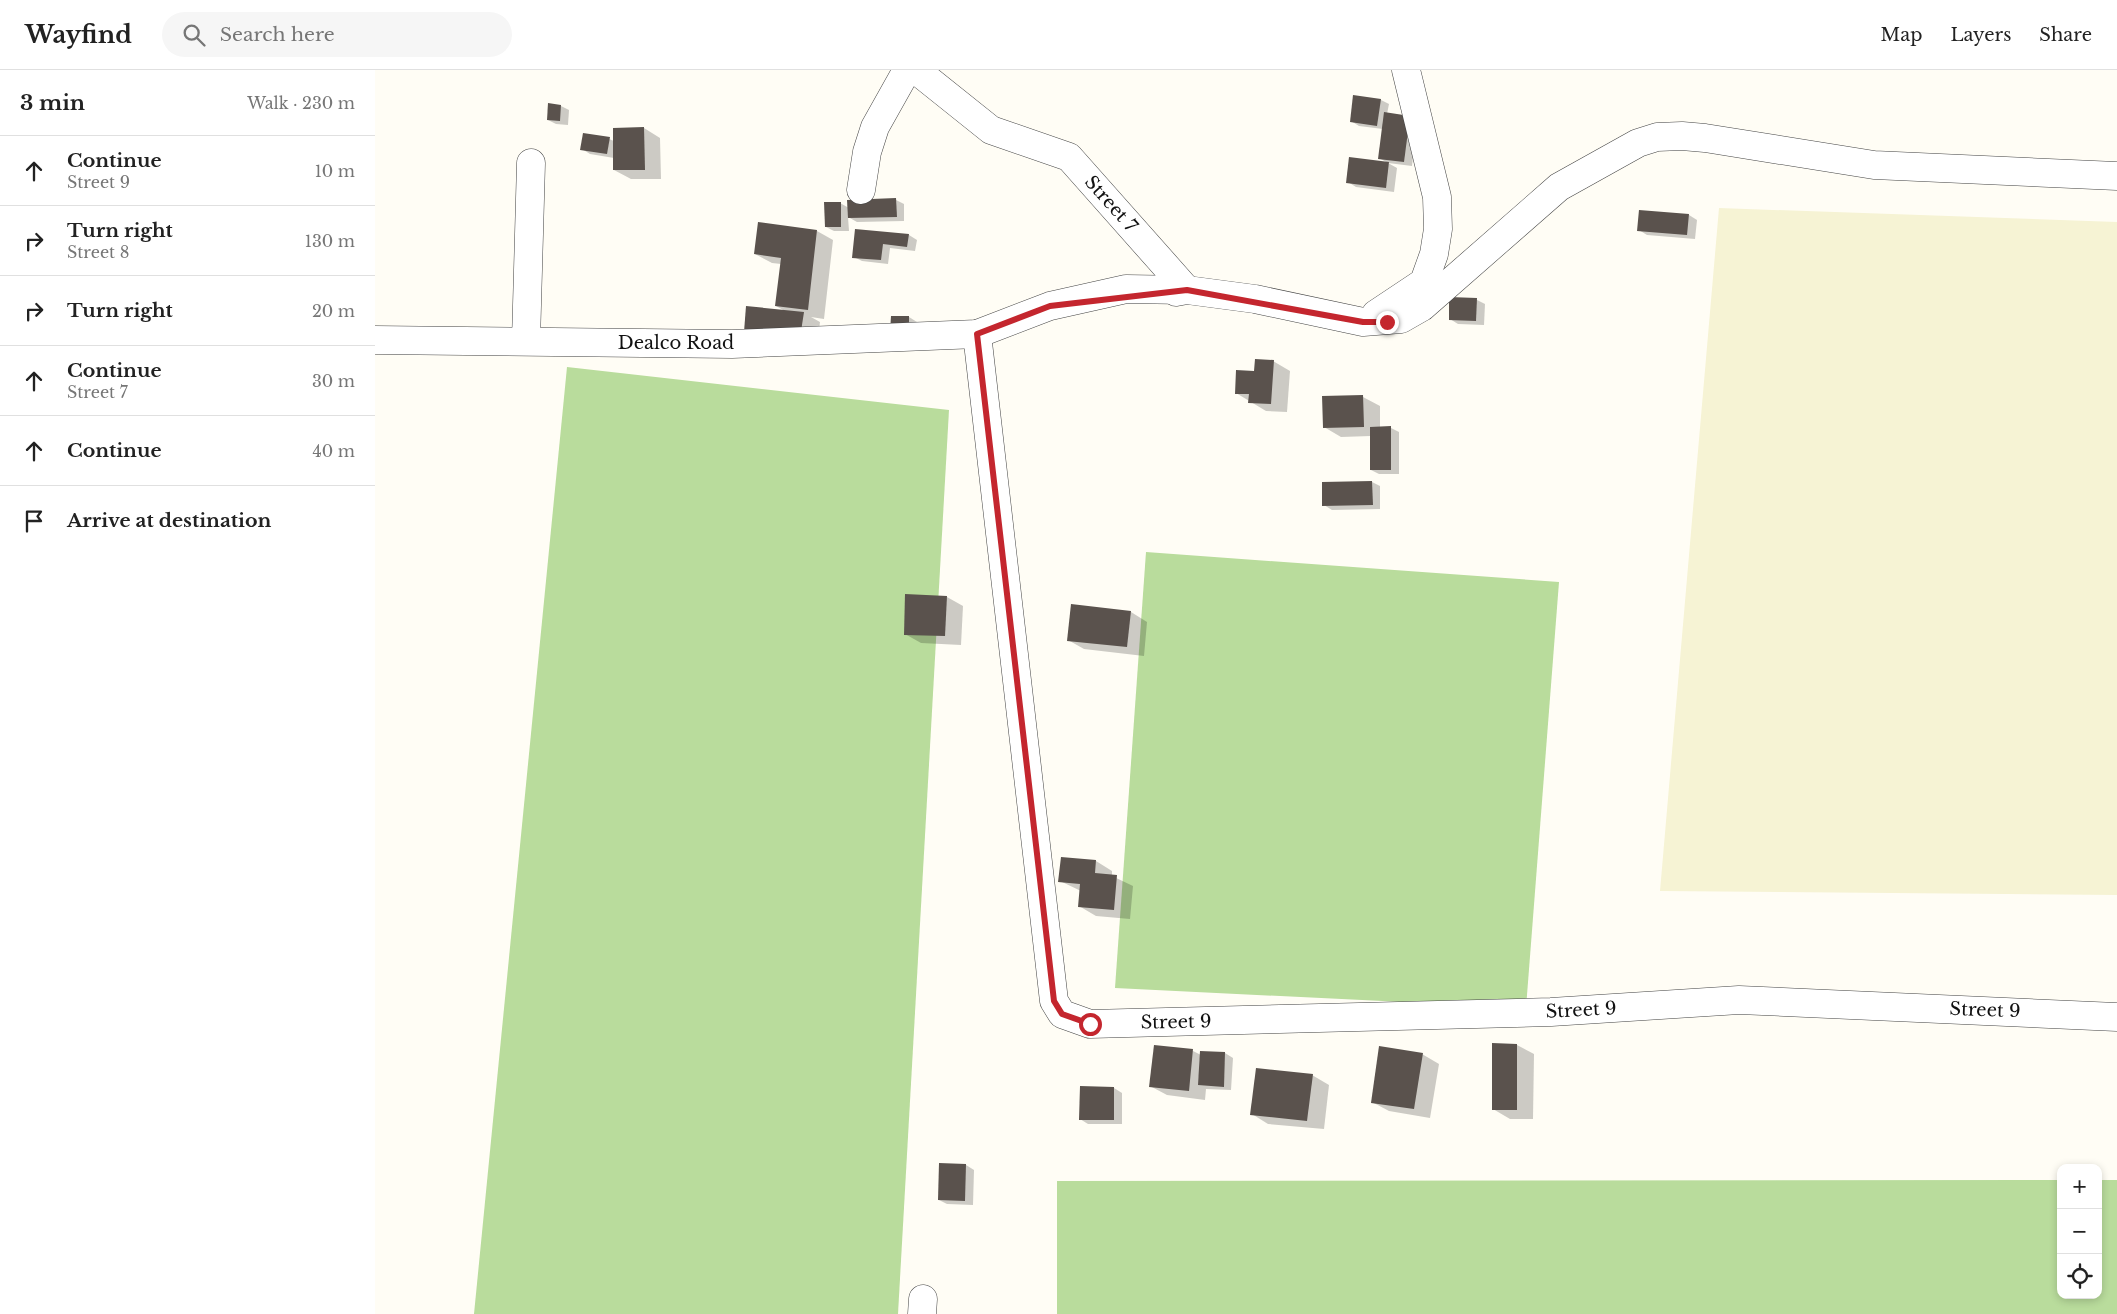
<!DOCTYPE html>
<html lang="en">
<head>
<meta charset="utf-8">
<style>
	:root { --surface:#fff; --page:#f6f6f6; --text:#222; --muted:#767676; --line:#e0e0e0 }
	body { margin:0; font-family:"Libre Baskerville",serif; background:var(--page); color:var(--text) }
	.controls { position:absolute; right:15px; bottom:15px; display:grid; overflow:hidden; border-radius:10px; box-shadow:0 2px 8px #0003 }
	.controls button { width:45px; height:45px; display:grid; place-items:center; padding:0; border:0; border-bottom:1px solid var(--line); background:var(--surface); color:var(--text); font:25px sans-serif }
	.stop { position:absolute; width:15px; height:15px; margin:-11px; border:4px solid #c4262e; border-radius:50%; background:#fff }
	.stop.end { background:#c4262e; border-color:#fff; box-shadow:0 1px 5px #0008 }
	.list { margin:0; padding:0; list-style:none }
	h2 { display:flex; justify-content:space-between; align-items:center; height:65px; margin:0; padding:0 20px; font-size:21px }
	h2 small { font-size:16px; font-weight:400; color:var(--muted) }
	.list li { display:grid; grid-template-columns:32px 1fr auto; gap:15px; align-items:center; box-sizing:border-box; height:70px; padding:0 20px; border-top:1px solid var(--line) }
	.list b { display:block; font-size:19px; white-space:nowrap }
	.list p { margin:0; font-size:16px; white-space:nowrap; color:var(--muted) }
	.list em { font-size:16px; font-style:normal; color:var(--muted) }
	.icon { flex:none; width:28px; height:28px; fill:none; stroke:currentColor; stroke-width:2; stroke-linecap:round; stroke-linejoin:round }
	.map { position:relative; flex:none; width:1742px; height:1244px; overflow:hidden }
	header { display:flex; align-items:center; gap:30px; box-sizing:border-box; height:70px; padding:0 25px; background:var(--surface); border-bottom:1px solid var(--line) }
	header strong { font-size:24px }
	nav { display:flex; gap:28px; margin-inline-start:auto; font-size:18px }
	.search { width:350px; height:45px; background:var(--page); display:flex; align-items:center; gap:12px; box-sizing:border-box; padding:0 18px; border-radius:28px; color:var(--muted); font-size:19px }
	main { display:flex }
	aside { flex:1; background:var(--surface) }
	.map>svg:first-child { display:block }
</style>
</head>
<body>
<header>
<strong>Wayfind</strong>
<div class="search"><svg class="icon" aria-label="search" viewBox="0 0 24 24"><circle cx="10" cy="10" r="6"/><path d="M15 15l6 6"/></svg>Search here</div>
<nav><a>Map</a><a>Layers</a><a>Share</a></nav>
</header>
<main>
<aside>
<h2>3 min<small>Walk · 230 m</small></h2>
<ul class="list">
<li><svg class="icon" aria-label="ahead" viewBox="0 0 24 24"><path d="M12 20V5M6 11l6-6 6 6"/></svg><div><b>Continue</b><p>Street 9</p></div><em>10 m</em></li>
<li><svg class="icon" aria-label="right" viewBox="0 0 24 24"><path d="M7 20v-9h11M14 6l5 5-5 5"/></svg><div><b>Turn right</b><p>Street 8</p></div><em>130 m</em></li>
<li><svg class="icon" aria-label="right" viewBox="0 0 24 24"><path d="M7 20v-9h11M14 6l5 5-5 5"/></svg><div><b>Turn right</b></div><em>20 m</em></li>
<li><svg class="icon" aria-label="ahead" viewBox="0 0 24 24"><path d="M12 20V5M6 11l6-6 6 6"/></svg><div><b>Continue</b><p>Street 7</p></div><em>30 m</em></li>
<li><svg class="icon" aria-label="ahead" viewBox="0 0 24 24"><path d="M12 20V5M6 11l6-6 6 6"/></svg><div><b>Continue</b></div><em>40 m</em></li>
<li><svg class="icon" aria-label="arrive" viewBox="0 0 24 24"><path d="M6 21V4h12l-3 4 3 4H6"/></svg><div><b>Arrive at destination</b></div></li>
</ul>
</aside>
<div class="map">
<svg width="1742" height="1244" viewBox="0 0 1742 1244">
	<rect width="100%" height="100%" fill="#fffdf5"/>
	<!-- farmland -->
	<path fill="#f6f3d4" d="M1344 138 1742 152V825L1285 821Z"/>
	<!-- forest -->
	<g fill="#b9dc9c">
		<path d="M192 297 574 340 523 1244H99Z"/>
		<path d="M771 482 1184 512 1151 938 740 918Z"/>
		<path d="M1686 1110V1225H1723V1110H1742V1244H682V1111Z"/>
	</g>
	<!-- shadow -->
	<g fill="#0003">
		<path d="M979 27 1006 30 1014 34 1012 44 1042 51 1037 96 1013 93 1022 98 1019 122 981 117 973 112 1013 93 1004 88 1008 59 984 56 976 51Z"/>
		<path d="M186 36 194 40 193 55 181 54 173 50Z"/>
		<path d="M269 58 285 68 286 109H256L239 100V88L215 84 207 79 234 69 239 71Z"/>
		<path d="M521 130 529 134V151L482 152 473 147 474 161H459L451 157 465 133 474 138Z"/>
		<path d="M1265 141 1314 145 1322 150 1320 169 1272 165 1264 160Z"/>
		<path d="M481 160 534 165 542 170 540 181 515 178 513 194 487 191 479 187Z"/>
		<path d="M442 161 458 170 449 249 436 247 445 252 442 277 410 241 401 236 406 194 397 193 380 184Z"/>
		<path d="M1102 230 1110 234 1109 255 1083 254 1075 249Z"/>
		<path d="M534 247 542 252 541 266H525Z"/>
		<path d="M898 291 915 301 912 342 891 341 861 323 880 302Z"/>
		<path d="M988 327 1005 336V358H1016L1024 362V404H1004L996 400V366L966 367 949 357Z"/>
		<path d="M997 412 1005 416V439L957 440 949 435Z"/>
		<path d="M572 527 588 536 586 575 546 573 530 564Z"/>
		<path d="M756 542 772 552 769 586 709 579 693 570Z"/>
		<path d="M721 791 737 801V806L758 816 755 849 721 846 704 836 706 821 685 811Z"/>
		<path d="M1119 975H1142L1159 984 1158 1049H1135L1118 1039Z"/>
		<path d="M780 976 818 981 826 985 850 983 858 988 856 1020 831 1019 830 1030 792 1025 775 1016Z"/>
		<path d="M1047 984 1064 994 1055 1048 1014 1041 997 1032Z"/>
		<path d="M937 1005 954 1015 949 1059 893 1054 877 1044Z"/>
		<path d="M739 1018 747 1023V1054H713L705 1049Z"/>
		<path d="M565 1094 591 1095 599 1100 598 1135 572 1134 564 1130Z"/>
	</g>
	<!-- building -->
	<g fill="#5a524d">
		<path d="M978 25 1006 29 1002 56 975 52Z"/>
		<path d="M173 33 186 35 185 51 172 50Z"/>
		<path d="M1009 42 1035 46 1029 92 1003 89Z"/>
		<path d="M269 57 270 100H238V58Z"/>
		<path d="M208 63 235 67 232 84 205 80Z"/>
		<path d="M974 87 1014 92 1011 118 971 113Z"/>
		<path d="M521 128 522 147 473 148 472 130Z"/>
		<path d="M449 132H466V157H450Z"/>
		<path d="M1264 140 1314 144 1312 165 1262 161Z"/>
		<path d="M383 152 442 160 433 240 400 236 406 188 379 184Z"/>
		<path d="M480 159 534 164 532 177 508 174 506 190 477 188Z"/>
		<path d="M1074 227 1102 228 1101 251 1074 250Z"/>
		<path d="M371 236 429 242 425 268 369 262Z"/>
		<path d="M516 246H534V262H515Z"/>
		<path d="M880 289 899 290 896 334 873 333 874 324H860L861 300 879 301Z"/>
		<path d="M988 325 989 357 948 358 947 326Z"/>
		<path d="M1016 356V400H995V357Z"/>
		<path d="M997 411 998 435 947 436V412Z"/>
		<path d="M530 524 572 526 570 566 529 565Z"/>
		<path d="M696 534 756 541 752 577 692 571Z"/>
		<path d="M686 787 721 790 720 803 742 805 739 840 703 837 705 814 683 812Z"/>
		<path d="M1117 973 1142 974V1040H1117Z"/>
		<path d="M779 975 818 979 814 1021 774 1017Z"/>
		<path d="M1004 976 1048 983 1039 1039 996 1033Z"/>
		<path d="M825 981 850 982 849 1017 823 1015Z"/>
		<path d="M881 998 938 1004 932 1051 875 1045Z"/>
		<path d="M705 1016 739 1017V1050H704Z"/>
		<path d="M564 1093 591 1094 590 1131 563 1130Z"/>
	</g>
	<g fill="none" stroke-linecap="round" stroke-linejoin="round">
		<!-- minor casing -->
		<g stroke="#444" stroke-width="29">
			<g id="minor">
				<path d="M541 0 616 60 694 87 812 220 801 222"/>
				<path d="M486 120 492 82 500 57 532 0"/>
				<path d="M1001 244 1049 212 1059 184 1063 159 1062 127 1031 0"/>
				<path d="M602 264 679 931 687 944 715 954 1176 942 1364 930 1742 947"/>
				<path d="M0 270 357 274 602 264 675 236 751 219 812 220 880 229 988 252 1026 249 1047 237 1184 117 1263 73 1282 67 1307 66 1330 68 1499 95 1742 106"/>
				<path d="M151 271 156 93"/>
				<path d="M547 1244 548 1229"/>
			</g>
		</g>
		<!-- minor -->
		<use href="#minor" stroke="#fff" stroke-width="28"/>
	</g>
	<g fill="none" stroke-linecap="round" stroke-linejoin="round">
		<!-- route -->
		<path stroke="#c4262e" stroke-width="6" d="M715 954 687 944 679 931 602 264 675 236 812 220 988 252H1012"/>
	</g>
	<g text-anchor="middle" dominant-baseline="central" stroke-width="5" stroke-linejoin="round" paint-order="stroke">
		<!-- street labels -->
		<g font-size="18" fill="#111" stroke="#fff">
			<text transform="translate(736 134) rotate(48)">Street 7</text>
			<text x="301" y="273">Dealco Road</text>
			<text transform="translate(1206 940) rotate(-3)">Street 9</text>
			<text transform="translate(1610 940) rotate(2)">Street 9</text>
			<text transform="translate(801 952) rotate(-1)">Street 9</text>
		</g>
	</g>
</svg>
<div class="controls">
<button>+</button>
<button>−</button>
<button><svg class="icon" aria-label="locate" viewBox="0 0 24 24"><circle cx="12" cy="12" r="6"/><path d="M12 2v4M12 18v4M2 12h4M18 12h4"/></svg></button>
</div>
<div class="stop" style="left:715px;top:954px"></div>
<div class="stop end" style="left:1012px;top:252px"></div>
</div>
</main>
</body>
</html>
